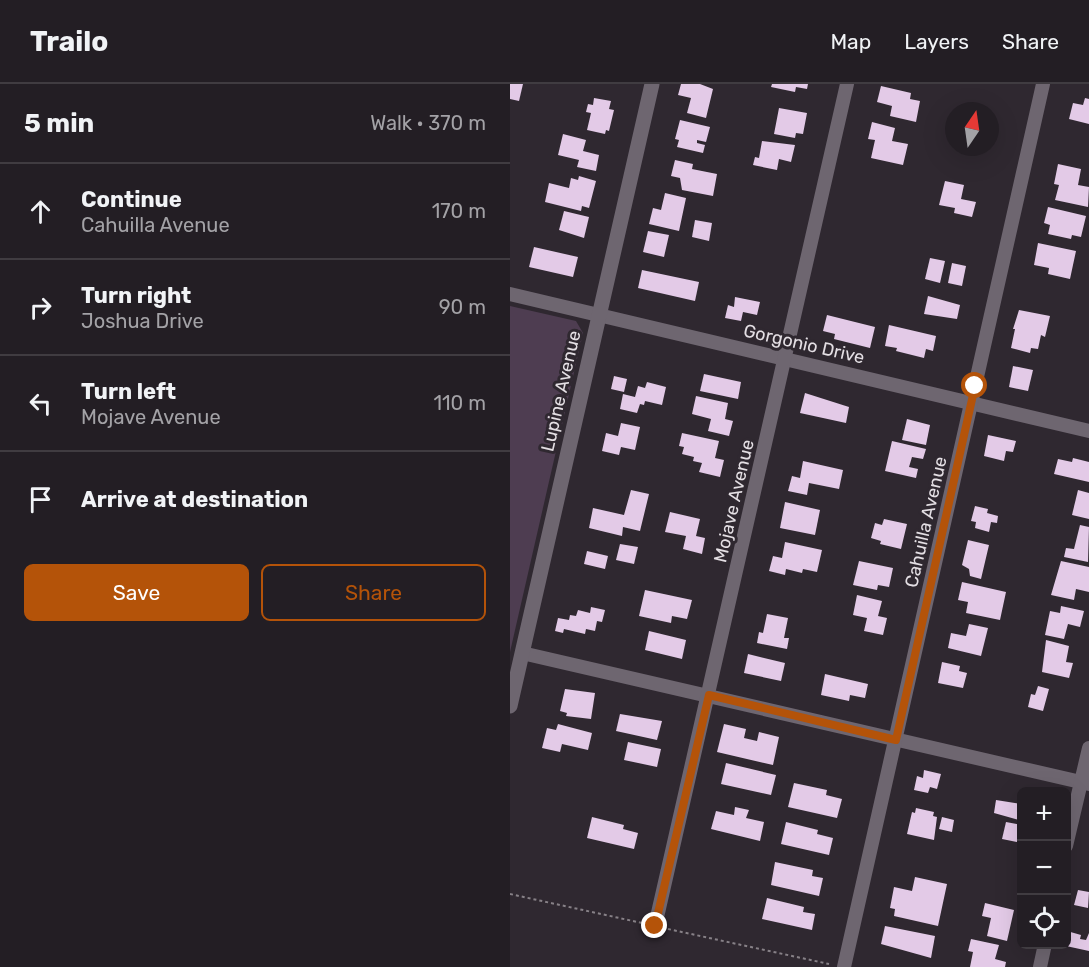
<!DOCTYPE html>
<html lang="en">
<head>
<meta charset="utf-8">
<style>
	:root { --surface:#231e24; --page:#2b272c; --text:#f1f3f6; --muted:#a3a2a6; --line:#403c41; --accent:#b45309 }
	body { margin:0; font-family:Rubik,sans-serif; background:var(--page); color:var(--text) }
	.controls { position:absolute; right:18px; bottom:18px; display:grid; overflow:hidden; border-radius:9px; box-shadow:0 6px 24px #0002 }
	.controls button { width:54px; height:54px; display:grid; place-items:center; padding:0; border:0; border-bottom:2px solid var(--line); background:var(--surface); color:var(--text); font:30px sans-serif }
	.compass { position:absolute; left:435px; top:18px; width:54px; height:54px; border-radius:50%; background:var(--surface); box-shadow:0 6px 24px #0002; rotate:13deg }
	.stop { position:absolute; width:18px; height:18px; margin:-14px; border:4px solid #b45309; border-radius:50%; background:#fff }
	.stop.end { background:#b45309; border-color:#fff; box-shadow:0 2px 6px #0008 }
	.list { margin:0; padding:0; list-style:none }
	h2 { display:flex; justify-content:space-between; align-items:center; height:78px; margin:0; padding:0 24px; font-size:26px }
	h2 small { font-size:20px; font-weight:400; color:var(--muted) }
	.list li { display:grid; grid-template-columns:39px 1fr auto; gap:18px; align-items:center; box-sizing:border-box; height:96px; padding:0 24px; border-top:2px solid var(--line) }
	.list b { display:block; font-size:22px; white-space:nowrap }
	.list p { margin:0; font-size:20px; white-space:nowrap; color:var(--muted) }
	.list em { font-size:20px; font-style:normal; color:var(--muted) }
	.actions { display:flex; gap:12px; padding:18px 24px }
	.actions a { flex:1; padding:14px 0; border:2px solid var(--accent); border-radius:9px; text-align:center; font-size:21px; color:var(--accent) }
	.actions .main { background:var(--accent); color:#fff }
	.icon { flex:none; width:33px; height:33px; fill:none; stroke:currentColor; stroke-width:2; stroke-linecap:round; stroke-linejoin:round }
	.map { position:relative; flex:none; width:579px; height:883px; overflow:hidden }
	header { display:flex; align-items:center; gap:36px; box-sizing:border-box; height:84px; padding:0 30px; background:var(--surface); border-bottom:2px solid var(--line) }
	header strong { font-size:28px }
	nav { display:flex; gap:33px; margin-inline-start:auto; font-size:21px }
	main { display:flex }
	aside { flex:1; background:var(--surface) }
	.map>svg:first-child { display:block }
</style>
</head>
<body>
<header>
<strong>Trailo</strong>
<nav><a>Map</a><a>Layers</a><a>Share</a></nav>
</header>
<main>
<aside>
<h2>5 min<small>Walk · 370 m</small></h2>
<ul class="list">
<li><svg class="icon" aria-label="ahead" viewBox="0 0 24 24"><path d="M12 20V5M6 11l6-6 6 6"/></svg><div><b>Continue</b><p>Cahuilla Avenue</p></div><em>170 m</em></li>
<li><svg class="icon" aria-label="right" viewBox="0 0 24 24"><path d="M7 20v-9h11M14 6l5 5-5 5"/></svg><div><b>Turn right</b><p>Joshua Drive</p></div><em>90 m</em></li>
<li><svg class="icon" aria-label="left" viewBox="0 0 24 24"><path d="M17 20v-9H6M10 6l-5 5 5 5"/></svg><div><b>Turn left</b><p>Mojave Avenue</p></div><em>110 m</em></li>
<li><svg class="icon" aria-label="arrive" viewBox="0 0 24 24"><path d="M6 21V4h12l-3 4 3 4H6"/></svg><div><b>Arrive at destination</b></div></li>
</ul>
<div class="actions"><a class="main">Save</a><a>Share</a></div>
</aside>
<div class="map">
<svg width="579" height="883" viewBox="0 0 579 883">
	<rect width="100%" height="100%" fill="#2f2830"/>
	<!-- green -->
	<path fill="#4e3d51" d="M0 222 66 237 73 249 0 568Z"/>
	<!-- building -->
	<g fill="#e3cae7">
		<path d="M0 0H13L9 17 0 15Z"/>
		<path d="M171 0H190L203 5 196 34 177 29 181 14 168 11Z"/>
		<path d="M262 0H298L297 5 286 3 285 8 261 3Z"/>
		<path d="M371 2 401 9 400 15 410 17 406 38 380 32 382 22 367 18Z"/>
		<path d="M84 14 101 17 99 25 104 26 99 47 96 46 95 50 77 46 81 29 76 28 78 20 83 21Z"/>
		<path d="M575 14 579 15V40L559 35 563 19 573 21Z"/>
		<path d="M269 24 297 29 293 50 286 49 285 54 264 50Z"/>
		<path d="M170 36 200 43 196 58 187 56V59L195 61 193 69 167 63 169 56 165 55Z"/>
		<path d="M362 38 385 44 382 57 398 60 393 81 361 74 365 56 358 55Z"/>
		<path d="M53 50 76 56 73 67 89 71 86 87 67 83 69 76 48 71Z"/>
		<path d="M252 57 285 61 281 78 269 75 267 86 243 81 245 73 249 74Z"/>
		<path d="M165 76 183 80 182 85 207 90 203 112 172 106 170 94 161 92Z"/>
		<path d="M548 80 571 85 568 101 579 103 578 123 545 116 549 101 544 100Z"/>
		<path d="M69 92 86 97 79 124 72 122 71 127 35 118 39 99 59 104 61 94 68 96Z"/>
		<path d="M435 97 454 101 451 115 466 118 462 133 444 129 445 124 429 121Z"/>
		<path d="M155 109 176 114 169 147 139 140 143 124 151 126Z"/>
		<path d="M538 123 576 132 571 153 562 151 561 155 538 150 540 141 534 139Z"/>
		<path d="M54 127 79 133 74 154 49 146Z"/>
		<path d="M185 136 202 139 199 157 182 153Z"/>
		<path d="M138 147 159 151 154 173 133 168Z"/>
		<path d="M528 159 566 167 560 195 538 190 539 184 524 181Z"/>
		<path d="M24 163 68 173 63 193 19 183Z"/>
		<path d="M420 174 435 177 430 199 415 195Z"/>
		<path d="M442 179 456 182 452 202 438 199Z"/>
		<path d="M132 186 189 198 185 217 128 204Z"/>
		<path d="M418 212 450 221 447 235 414 230Z"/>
		<path d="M225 213 250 218 247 231 233 228 231 237 215 234 218 221 224 223Z"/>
		<path d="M509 226 540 232 535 253 531 251 528 265 521 264 520 269 501 264 505 245H503Z"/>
		<path d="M317 231 365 243 360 264 324 255 325 250 313 247Z"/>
		<path d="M379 241 426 252 423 267 416 265 414 274 386 267 387 264 375 262Z"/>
		<path d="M503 282 523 286 518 307 499 303Z"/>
		<path d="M194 290 231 298 228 315 190 307Z"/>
		<path d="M104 292 117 295 114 308 101 305Z"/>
		<path d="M137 298 156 303 152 321 135 317 134 321 130 320 127 329 110 325 113 310 125 313 128 302 135 304Z"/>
		<path d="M295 309 339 323 336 339 290 329Z"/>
		<path d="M186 312 218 319 215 335 223 337 219 352 198 347 201 335 182 330Z"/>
		<path d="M397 335 420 341 416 361 392 356Z"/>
		<path d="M111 339 130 343 125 366 111 363 109 371 92 367 96 349 108 352Z"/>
		<path d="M172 349 209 357 205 374 214 376 210 393 189 388 192 379 183 377 184 373 172 370 174 363 169 362Z"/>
		<path d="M478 351 506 357 503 368 496 367 494 377 474 372Z"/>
		<path d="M382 357 416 365 413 375 402 373 399 383 408 385 406 394 375 387Z"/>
		<path d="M563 374 579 378V398L544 390 548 375 562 378Z"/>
		<path d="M293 377 333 386 329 405 299 399 297 411 278 407 282 392 290 394Z"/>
		<path d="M121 406 139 410 130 447 113 443 112 452 79 444 83 424 114 431Z"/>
		<path d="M568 406 579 409V435L562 431Z"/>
		<path d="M275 418 310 426 305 451 270 444Z"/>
		<path d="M465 422 478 425 477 429 488 432 487 439 481 438 479 448 465 444 466 438 461 437Z"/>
		<path d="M160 428 190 435 186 452 195 454 192 470 173 465 176 452 155 448Z"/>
		<path d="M374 435 397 440 391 465 370 460 371 457 361 454 365 439 372 441Z"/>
		<path d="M570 441 579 443 578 478 554 473 556 464 564 465Z"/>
		<path d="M458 456 479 461 471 495 460 492 459 485 452 481Z"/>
		<path d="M275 458 312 466 307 488 293 485 292 489 276 485 275 491 259 487 263 472 272 474Z"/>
		<path d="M110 460 128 463 124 480 106 476Z"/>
		<path d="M77 467 98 472 95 485 74 480Z"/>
		<path d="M349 477 383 484 379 503 368 501 367 506 343 501Z"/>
		<path d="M551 477 579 483V508L566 505 564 516 541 511Z"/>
		<path d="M452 498 496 508 490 536 456 529 458 518 448 516Z"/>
		<path d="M135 506 182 516 177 535 162 532 161 539 129 532Z"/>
		<path d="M347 511 372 517 368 532 377 534 373 551 354 547 357 534 343 531Z"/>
		<path d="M551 522 574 527 570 543 558 540 554 555 535 551 540 527 550 529Z"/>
		<path d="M81 523 95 526 92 538 87 537 85 547 76 545 75 550 54 545 53 549 45 547 48 534 59 536 60 531 66 532 68 526 80 529Z"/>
		<path d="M257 530 278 534 274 554H279L277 565 247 559 249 548 253 549Z"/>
		<path d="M459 540 478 544 471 572 438 564 441 549 456 552Z"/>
		<path d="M139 547 176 556 172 575 135 566Z"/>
		<path d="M536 556 559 562 556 578 563 579 559 594 532 588Z"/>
		<path d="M238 570 275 579 271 597 234 589Z"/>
		<path d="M432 578 450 582 449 587 457 589 453 604 428 599Z"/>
		<path d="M315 590 358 600 355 614 340 611 339 617 311 611Z"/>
		<path d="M528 602 539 605 533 627 518 623 521 610 525 611Z"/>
		<path d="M55 605 85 609 81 635 56 632 57 629 50 627Z"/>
		<path d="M110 630 152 637 147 656 106 647Z"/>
		<path d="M48 640 82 649 78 666 52 660 50 668 32 664 37 644 46 646Z"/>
		<path d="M214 640 236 645 234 654 247 657 249 648 269 653 263 681 207 668Z"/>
		<path d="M118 658 151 665 147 683 114 676Z"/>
		<path d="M216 679 266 691 261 711 211 700Z"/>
		<path d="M414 686 431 690 427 705 420 703 418 709 404 706 407 692 413 694Z"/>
		<path d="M284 699 317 706 316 711 332 715 327 734 278 723Z"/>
		<path d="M486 716 512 720V737L484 729Z"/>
		<path d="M225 723 239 726 236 734 254 738 250 757 201 745 206 727 224 731Z"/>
		<path d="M406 724 424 728 423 732 427 733 424 756 397 750 402 728 405 729Z"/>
		<path d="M82 733 114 741 113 745 128 749 124 765 77 754Z"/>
		<path d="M432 733 444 736 442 748 429 745Z"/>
		<path d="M276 738 308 746 307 750 323 754 319 771 271 760Z"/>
		<path d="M496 738 512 741V759L492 755Z"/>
		<path d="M265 778 303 786 302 792 313 794 309 812 261 801Z"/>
		<path d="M405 793 437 800 428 842 384 832 385 825 380 824 384 803 402 807Z"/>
		<path d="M568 806 579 808 578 824 564 821Z"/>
		<path d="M257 814 294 823 293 828 305 830 302 846 252 835Z"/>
		<path d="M475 819 504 826 497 857 477 852 481 834 472 832Z"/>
		<path d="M375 842 425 852 421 874 371 860Z"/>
		<path d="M557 847 571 851 570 855 576 856 579 849V867L556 862Z"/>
		<path d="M461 855 489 861 485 875 496 878 495 883H460L463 868 458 867Z"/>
	</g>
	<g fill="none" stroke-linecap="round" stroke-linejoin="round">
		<!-- path -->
		<g stroke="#878187" stroke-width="2" stroke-dasharray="3 3" stroke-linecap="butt">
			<path d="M0 810 132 839"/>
			<path d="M158 845 319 880"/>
		</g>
		<!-- minor -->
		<g stroke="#6e6670" stroke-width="14">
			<path d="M0 210 579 347"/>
			<path d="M12 569 579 700"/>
			<path d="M556 762 579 664"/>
			<path d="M145 842 337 0"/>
			<path d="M334 883 533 0"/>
			<path d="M530 883 535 860"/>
		</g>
		<!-- tertiary -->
		<path stroke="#6e6670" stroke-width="15" d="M0 622 142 0"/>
	</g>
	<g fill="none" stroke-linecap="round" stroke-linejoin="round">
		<!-- route -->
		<path stroke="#b45309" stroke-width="8" d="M145 842 199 611 386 656 465 302"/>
	</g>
	<g text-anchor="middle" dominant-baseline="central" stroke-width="6" stroke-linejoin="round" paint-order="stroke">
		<!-- street labels -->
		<g font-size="18" fill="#e4dfe4" stroke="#2f2830">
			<text transform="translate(294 260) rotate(13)">Gorgonio Drive</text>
			<text transform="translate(51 307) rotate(-77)">Lupine Avenue</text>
			<text transform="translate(224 417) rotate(-77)">Mojave Avenue</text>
			<text transform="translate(416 438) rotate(-77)">Cahuilla Avenue</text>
		</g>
	</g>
</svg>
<div class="controls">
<button>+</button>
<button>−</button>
<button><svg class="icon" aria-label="locate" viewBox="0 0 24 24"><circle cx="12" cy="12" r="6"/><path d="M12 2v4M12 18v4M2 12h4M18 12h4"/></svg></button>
</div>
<svg class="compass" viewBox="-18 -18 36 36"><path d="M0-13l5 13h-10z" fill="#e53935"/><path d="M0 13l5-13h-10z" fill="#a3a2a6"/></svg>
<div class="stop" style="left:465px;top:302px"></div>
<div class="stop end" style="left:145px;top:842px"></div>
</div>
</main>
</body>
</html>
